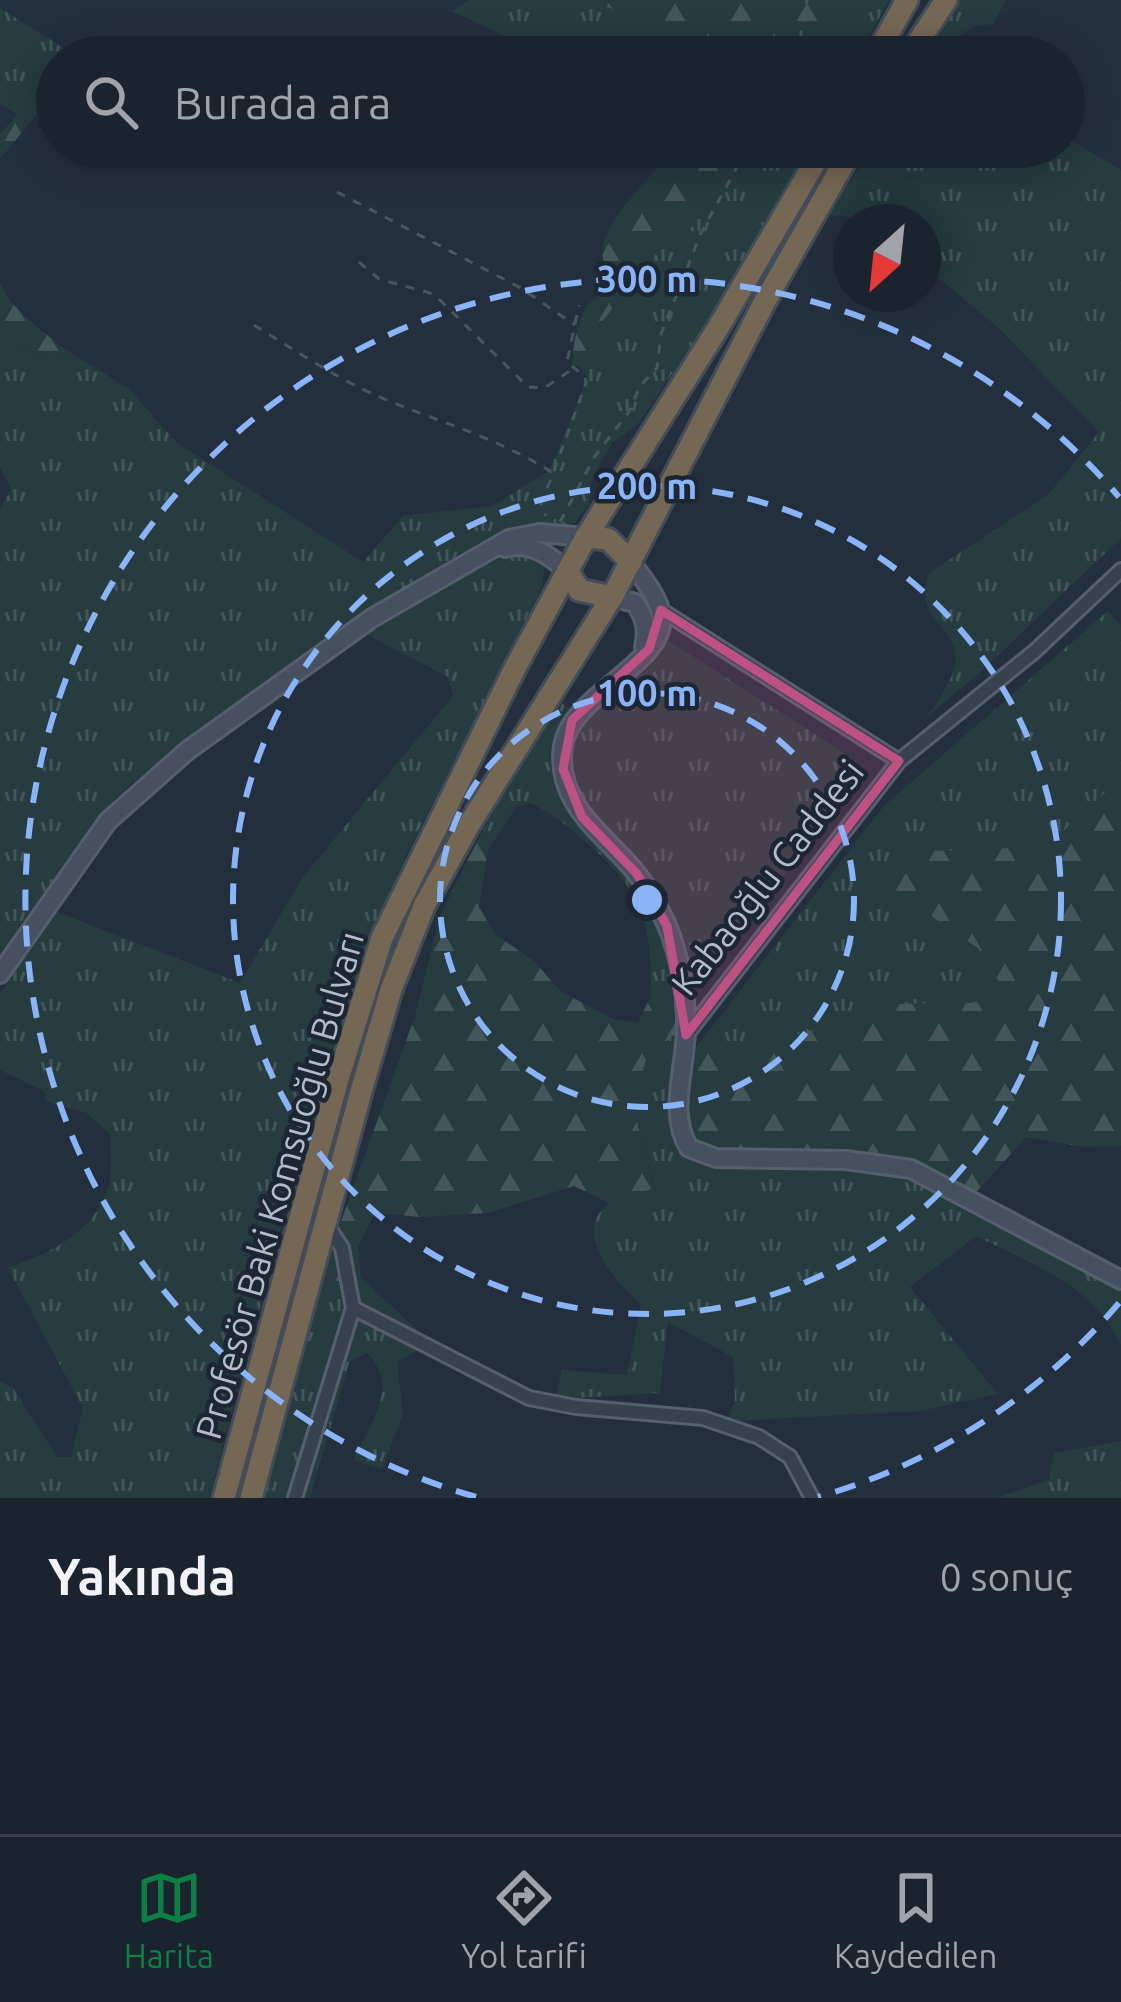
<!DOCTYPE html>
<html lang="tr">
<head>
<meta charset="utf-8">
<style>
	:root { --surface:#1b232e; --page:#242b36; --text:#f1f3f6; --muted:#a0a4aa; --line:#39404a; --accent:#0b8043 }
	body { margin:0; font-family:Ubuntu,sans-serif; background:var(--page); color:var(--text) }
	.compass { position:absolute; left:833px; top:204px; width:108px; height:108px; border-radius:50%; background:var(--surface); box-shadow:0 6px 30px #0003; rotate:207deg }
	.list { margin:0; padding:0; list-style:none }
	h2 { display:flex; justify-content:space-between; align-items:center; height:156px; margin:0; padding:0 48px; font-size:51px }
	h2 small { font-size:39px; font-weight:400; color:var(--muted) }
	.icon { flex:none; width:66px; height:66px; fill:none; stroke:currentColor; stroke-width:2; stroke-linecap:round; stroke-linejoin:round }
	.map { position:relative; flex:none; width:1121px; height:1498px; overflow:hidden }
	.search { position:absolute; background:var(--surface); box-shadow:0 6px 30px #0003; left:36px; right:36px; top:36px; height:132px; display:flex; align-items:center; gap:30px; box-sizing:border-box; padding:0 42px; border-radius:66px; color:var(--muted); font-size:45px }
	.sheet { height:336px; background:var(--surface) }
	nav { display:flex; justify-content:space-around; align-items:center; box-sizing:border-box; height:168px; border-top:3px solid var(--line); background:var(--surface); font-size:33px; color:var(--muted) }
	nav a { display:grid; justify-items:center; gap:6px }
	nav .on { color:var(--accent) }
	.map>svg:first-child { display:block }
</style>
</head>
<body>
<div class="map">
<svg width="1121" height="1498" viewBox="0 0 1121 1498">
	<defs>
		<pattern id="grass-tufts" width="24" height="20" patternUnits="userSpaceOnUse" patternTransform="scale(3)"><rect width="24" height="20" fill="#263c3f"/><path d="M3 7l-1-3M5 7V3M7 7l1-3M15 17l-1-3M17 17v-4M19 17l1-3" fill="none" stroke="#435659"/></pattern>
		<pattern id="forest-firs" width="22" height="20" patternUnits="userSpaceOnUse" patternTransform="scale(3)"><rect width="22" height="20" fill="#263c3f"/><path d="M5 1l3.5 6h-7zM16 11l3.5 6h-7z" fill="#435659"/></pattern>
	</defs>
	<rect width="100%" height="100%" fill="#242f3e"/>
	<!-- grass -->
	<g fill="url(#grass-tufts)">
		<path d="M469 0H570L610 8 692 57H544L453 11Z"/>
		<path d="M861 0H889L858 57H794L797 40 835 38Z"/>
		<path d="M959 0H1006L993 24 975 26 948 44 947 57H928Z"/>
		<path d="M0 8 78 57H61L55 53 17 114 0 104Z"/>
		<path d="M1064 136 1121 170V538L989 664 925 719C1003 618 905 641 929 573L1049 494 1099 432 1000 329 923 265V222H859L847 216 826 215 874 147H1064Z"/>
		<path d="M744 147H808L705 325 638 424 612 443 591 481 589 504 575 523 558 529H503L361 613 226 709 120 793 94 821 0 956V510L11 489 0 467V338L49 359 68 351 129 389 177 443 363 562 403 516 492 506 549 471 588 378 580 367 601 323 677 227 692 226Z"/>
		<path d="M522 551 544 565 543 585 406 855 361 957 312 1113 209 1498H0V1381L13 1388 57 1457H71L83 1408 8 1268C51 1253 96 1232 109 1184 113 1169 110 1149 110 1134L87 1113 47 1102 44 1091 0 1070V994L57 912 240 983 303 877 453 696 448 677 364 633 501 553Z"/>
		<path d="M1108 611 1121 625V778L1042 852 1013 848 884 882 979 949 1007 993 971 1003 888 1004 749 1052 697 1046 884 806Z"/>
		<path d="M664 638 851 757 854 766 839 805 693 991 683 952 576 793C548 717 602 713 643 670 652 661 657 649 664 638Z"/>
		<path d="M555 699 569 708C561 723 559 737 556 753 545 813 605 841 635 884 660 918 669 959 677 999L651 996C651 964 651 934 638 904 625 872 562 816 530 803L516 807 488 850 477 841Z"/>
		<path d="M678 1032 674 1130 678 1150 697 1160 725 1167 803 1164 884 1172 933 1188 1121 1291V1345C1095 1286 1030 1263 976 1236L910 1287 998 1394 920 1411 728 1421 735 1399 733 1357 668 1322 660 1393 555 1399 562 1370 627 1375 641 1305C618 1283 571 1235 607 1205 618 1196 640 1192 654 1187L633 1107 647 1056Z"/>
		<path d="M330 1252 338 1287 361 1278 424 1336 416 1351 397 1362 403 1414 382 1469 353 1461C370 1422 400 1389 368 1353L350 1361 310 1498H263Z"/>
		<path d="M1121 1441V1498H997L1049 1480 1054 1453Z"/>
	</g>
	<!-- forest -->
	<g fill="url(#forest-firs)">
		<path d="M570 0H861L835 39 797 40 794 57H692L610 8Z"/>
		<path d="M56 52 61 57H57V90L0 159V133L11 123Z"/>
		<path d="M672 147H744L692 227H677L601 323 580 367 573 365C572 348 577 322 587 307 596 295 608 295 613 278 575 239 652 183 672 147Z"/>
		<path d="M0 282C10 310 45 332 67 351L50 359 0 338Z"/>
		<path d="M1121 778V1146L1083 1147 1026 1137 973 1196C961 1188 948 1177 934 1170 885 1146 765 1151 708 1149 669 1129 690 1081 697 1046L749 1051 888 1004 971 1003 1006 993 979 949 884 883 906 852 1013 848 1042 851Z"/>
		<path d="M477 841 488 850 479 907 495 934 535 962 560 991 615 1020 638 1022 651 996 677 999 678 1032 647 1056 633 1107 654 1188 609 1203 574 1186 488 1213 421 1217 375 1213 358 1246 361 1278 338 1288 330 1252 415 1016 440 916Z"/>
	</g>
	<g fill="none" stroke-linecap="round" stroke-linejoin="round">
		<!-- street casing -->
		<g stroke="#565f6c" stroke-width="18">
			<g id="street">
				<path d="M661 610 899 761"/>
				<path d="M687 1034 899 761 1035 651 1121 570"/>
				<path d="M327 1225 342 1248 353 1308"/>
				<path d="M295 1498 353 1308 529 1398 576 1407 703 1418 759 1437 790 1457 812 1498"/>
			</g>
		</g>
		<!-- secondary casing -->
		<g stroke="#565f6c" stroke-width="22">
			<g id="secondary">
				<path d="M505 548C531 541 551 556 569 573"/>
				<path d="M631 562C641 576 656 594 660 610 675 661 571 692 563 746 555 802 600 831 632 868 646 884 657 905 666 923 680 956 687 996 686 1031 685 1069 668 1114 689 1148L716 1158 846 1160 911 1169 1121 1280"/>
				<path d="M612 597 635 603C645 618 648 629 644 647"/>
				<path d="M0 974 108 821 187 751 372 618 509 539 539 533 586 537"/>
			</g>
		</g>
		<!-- highway casing -->
		<g stroke="#434c59" stroke-width="27">
			<g id="highway">
				<path d="M875 57 907 0"/>
				<path d="M908 57 946 0"/>
				<path d="M586 537 608 539 631 562"/>
				<path d="M569 573 579 590 612 597"/>
				<path d="M224 1498 338 1079 382 938 514 670 586 537 718 328 824 147"/>
				<path d="M251 1498 362 1088 391 990 424 906 470 823 612 597 764 303 853 147"/>
			</g>
		</g>
		<!-- path -->
		<g stroke="#44595c" stroke-width="3" stroke-dasharray="9 9" stroke-linecap="butt">
			<path d="M484 57C508 40 526 43 551 57"/>
			<path d="M797 57 807 0"/>
			<path d="M688 147 735 161"/>
			<path d="M337 192 519 287 575 325"/>
			<path d="M359 262 379 279 430 293 441 301 528 387 544 388 573 369"/>
			<path d="M254 325C293 349 333 376 375 395 437 422 495 436 553 473L541 504 546 516"/>
			<path d="M554 471 586 383 585 377 567 362 579 305"/>
			<path d="M560 522 595 456 629 412 640 386 657 368 661 334 701 233 748 147"/>
		</g>
		<!-- street -->
		<use href="#street" stroke="#38414e" stroke-width="12"/>
		<!-- secondary -->
		<use href="#secondary" stroke="#465061" stroke-width="16"/>
		<!-- highway -->
		<use href="#highway" stroke="#746855" stroke-width="21"/>
	</g>
	<!-- marked area -->
	<path fill="#bd5182" fill-opacity="0.2" stroke="#bd5182" stroke-width="9" stroke-linejoin="round" d="M661 610 899 761 686 1035 667 926 637 874 582 817 563 769 572 720 649 649Z"/>
	<!-- distance rings -->
	<g fill="none" stroke="#8ab4f8" stroke-width="6" stroke-dasharray="21 15">
		<circle cx="647" cy="900" r="207"/>
		<circle cx="647" cy="900" r="414"/>
		<path d="M1119 1303A621 621 0 0 1 818 1497M476 1497A621 621 0 1 1 1119 497"/>
	</g>
	<g text-anchor="middle" dominant-baseline="central" stroke-width="9" stroke-linejoin="round" paint-order="stroke">
		<!-- street labels -->
		<g font-size="36" fill="#b4bcc9" stroke="#1d2633">
			<text transform="translate(767 877) rotate(-52)">Kabaoğlu Caddesi</text>
			<text transform="translate(279 1185) rotate(-74)">Profesör Baki Komsuoğlu Bulvarı</text>
		</g>
	</g>
	<circle cx="647" cy="900" r="18" fill="#8ab4f8" stroke="#1d2633" stroke-width="6"/>
	<g font-size="36" text-anchor="middle" font-weight="bold" fill="#8ab4f8" stroke="#1d2633" stroke-width="9" stroke-linejoin="round" paint-order="stroke">
		<text x="647" y="292">300 m</text>
		<text x="647" y="499">200 m</text>
		<text x="647" y="706">100 m</text>
	</g>
</svg>
<svg class="compass" viewBox="-18 -18 36 36"><path d="M0-13l5 13h-10z" fill="#e53935"/><path d="M0 13l5-13h-10z" fill="#a0a4aa"/></svg>
<div class="search"><svg class="icon" aria-label="search" viewBox="0 0 24 24"><circle cx="10" cy="10" r="6"/><path d="M15 15l6 6"/></svg>Burada ara</div>
</div>
<section class="sheet">
<h2>Yakında<small>0 sonuç</small></h2>
<ul class="list">
</ul>
</section>
<nav>
<a class="on"><svg class="icon" aria-label="map" viewBox="0 0 24 24"><path d="M3 6l6-2 6 2 6-2v14l-6 2-6-2-6 2zM9 4v14M15 6v14"/></svg>Harita</a>
<a><svg class="icon" aria-label="directions" viewBox="0 0 24 24"><path d="M12 3l9 9-9 9-9-9zM9 14v-3h6M13 9l2 2-2 2"/></svg>Yol tarifi</a>
<a><svg class="icon" aria-label="saved" viewBox="0 0 24 24"><path d="M7 4h10v16l-5-4-5 4z"/></svg>Kaydedilen</a>
</nav>
</body>
</html>
